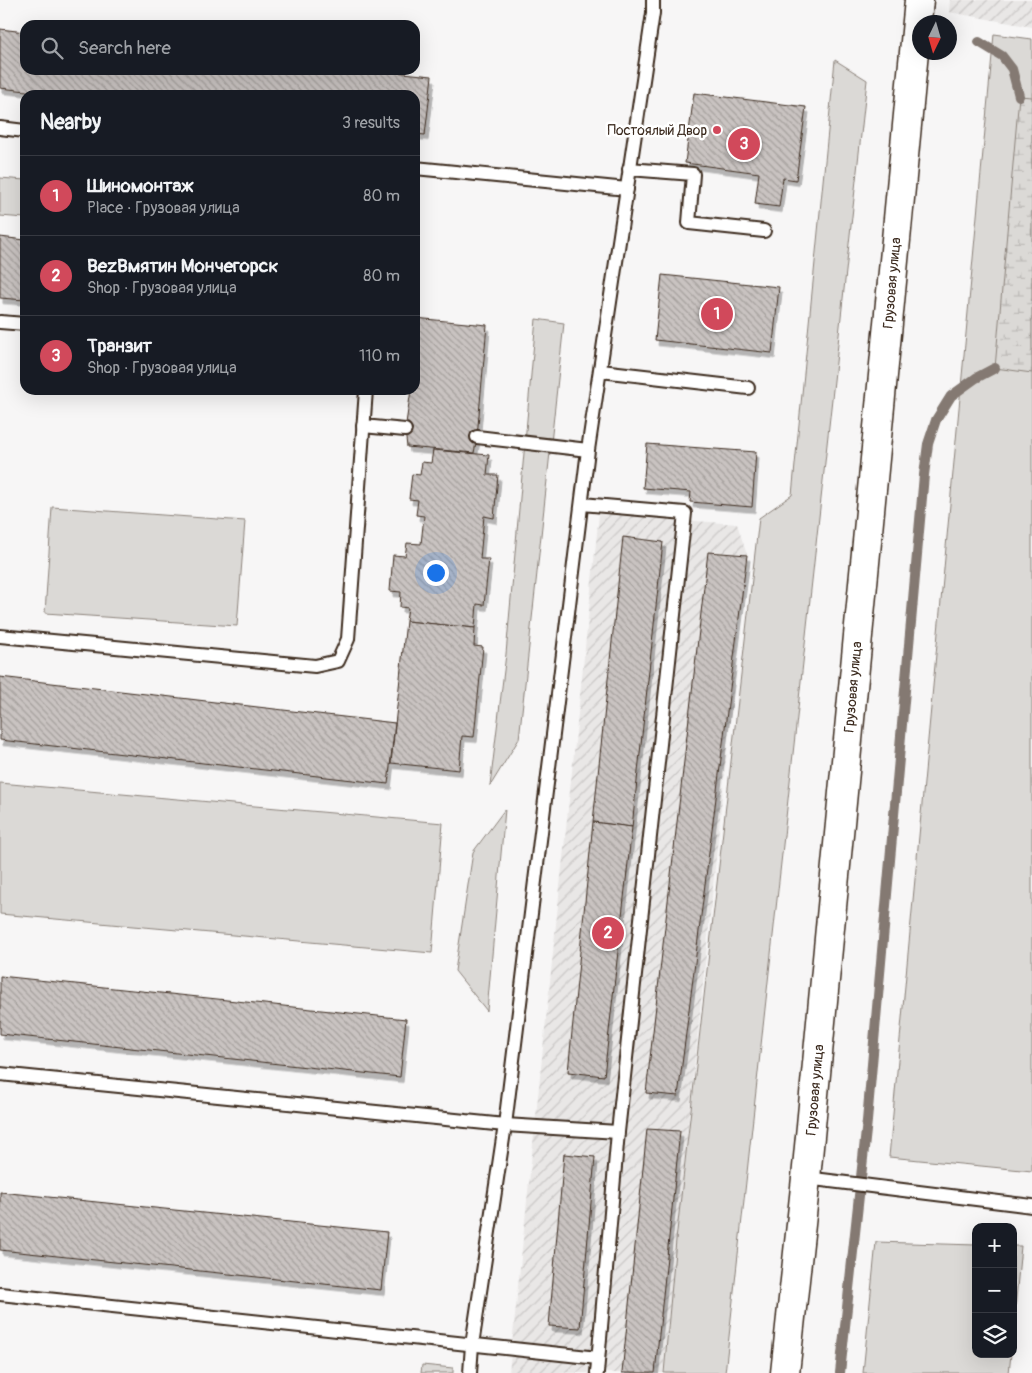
<!DOCTYPE html>
<html lang="en">
<head>
<meta charset="utf-8">
<style>
	:root { --surface:#171b24; --page:#20242c; --text:#f1f3f6; --muted:#9ea1a6; --line:#363941; --accent:#d1495b }
	body { margin:0; font-family:Pangolin,sans-serif; background:var(--page); color:var(--text) }
	.controls { position:absolute; right:15px; bottom:15px; display:grid; overflow:hidden; border-radius:10px; box-shadow:0 5px 20px #0002 }
	.controls button { width:45px; height:45px; display:grid; place-items:center; padding:0; border:0; border-bottom:1px solid var(--line); background:var(--surface); color:var(--text); font:25px sans-serif }
	.compass { position:absolute; left:912px; top:15px; width:45px; height:45px; border-radius:50%; background:var(--surface); box-shadow:0 5px 20px #0002; rotate:185deg }
	.you { position:absolute; left:435px; top:572px; width:18px; height:18px; margin:-12px; border:4px solid #fff; border-radius:50%; background:#1a73e8; box-shadow:0 0 0 8px #1a73e833 }
	.badge { display:grid; place-items:center; width:32px; height:32px; border-radius:50%; background:var(--accent); color:#fff; font-size:16px; font-weight:700 }
	.pin { position:absolute; translate:-50% -50%; border:2px solid #fff; box-shadow:0 1px 5px #0006 }
	.list { margin:0; padding:0; list-style:none }
	h2 { display:flex; justify-content:space-between; align-items:center; height:65px; margin:0; padding:0 20px; font-size:21px }
	h2 small { font-size:16px; font-weight:400; color:var(--muted) }
	.list li { display:grid; grid-template-columns:32px 1fr auto; gap:15px; align-items:center; box-sizing:border-box; height:80px; padding:0 20px; border-top:1px solid var(--line) }
	.list b { display:block; font-size:19px; white-space:nowrap }
	.list p { margin:0; font-size:16px; white-space:nowrap; color:var(--muted) }
	.list em { font-size:16px; font-style:normal; color:var(--muted) }
	.icon { flex:none; width:28px; height:28px; fill:none; stroke:currentColor; stroke-width:2; stroke-linecap:round; stroke-linejoin:round }
	.map { position:relative; flex:none; width:1032px; height:1373px; overflow:hidden }
	.search { position:absolute; background:var(--surface); box-shadow:0 5px 20px #0002; left:20px; top:20px; width:400px; height:55px; display:flex; align-items:center; gap:12px; box-sizing:border-box; padding:0 18px; border-radius:15px; color:var(--muted); font-size:19px }
	.panel { position:absolute; background:var(--surface); box-shadow:0 5px 20px #0002; left:20px; top:90px; width:400px; height:305px; border-radius:15px }
	.map>svg:first-child { display:block }
</style>
</head>
<body>
<div class="map">
<svg width="1032" height="1373" viewBox="0 0 1032 1373">
	<defs>
		<pattern id="industrial-furrows" width="10" height="10" patternUnits="userSpaceOnUse" patternTransform="scale(1.25)"><rect width="10" height="10" fill="#e9e7e6"/><path d="M-1 1l2-2M0 10L10 0M9 11l2-2" fill="none" stroke="#c9c6c5"/></pattern>
		<pattern id="wetland-marsh" width="20" height="14" patternUnits="userSpaceOnUse" patternTransform="scale(1.25)"><rect width="20" height="14" fill="#dbd9d6"/><path d="M1 5h8M5 5V1M11 12h8M15 12V8" fill="none" stroke="#bdbab7"/></pattern>
		<pattern id="building-back-hatch" width="6" height="6" patternUnits="userSpaceOnUse" patternTransform="scale(1.25)"><rect width="6" height="6" fill="#c9c3c1"/><path d="M-1 5l2 2M0 0l6 6M5-1l2 2" fill="none" stroke="#a49f9c"/></pattern>
		<filter id="shadow"><feDropShadow dx="3" dy="5.5" stdDeviation="0" flood-color="#0004"/></filter>
	</defs>
	<rect width="100%" height="100%" fill="#f7f6f6"/>
	<filter id="ink" filterUnits="userSpaceOnUse"><feTurbulence type="fractalNoise" baseFrequency=".02" numOctaves="2"/><feDisplacementMap in="SourceGraphic" scale="10" xChannelSelector="R" yChannelSelector="G"/><feConvolveMatrix kernelMatrix="1 2 1 2 8 2 1 2 1" color-interpolation-filters="sRGB"/></filter>
	<g filter="url(#ink)">
		<!-- industrial -->
		<g fill="url(#industrial-furrows)">
			<path d="M950 0H1032V27L949 12Z"/>
			<path d="M599 514 737 524 747 555 663 1373H509Z"/>
		</g>
		<!-- green -->
		<g fill="#dbd9d6" stroke="#8b827a">
			<path d="M994 34 1032 39V1171L889 1157Z"/>
			<path d="M835 60 867 80 725 1373H664L676 1240 759 518 792 495Z"/>
			<path d="M0 178 25 180V218L0 216Z"/>
			<path d="M536 319 564 323 519 739 490 786 506 654Z"/>
			<path d="M52 507 245 521 237 626 45 613Z"/>
			<path d="M0 783 443 823 432 953 0 914Z"/>
			<path d="M505 809 487 1011 455 971 473 852Z"/>
			<path d="M876 1242 976 1245V1354H1011L1009 1373H863Z"/>
			<path d="M1013 1246H1021L1013 1331Z"/>
			<path d="M422 1365 453 1368V1373H421Z"/>
		</g>
		<!-- wetland -->
		<path fill="url(#wetland-marsh)" stroke="#8b827a" d="M1019 96 1032 97V373L995 368Z"/>
		<g fill="none" stroke-linecap="round" stroke-linejoin="round">
			<!-- stream -->
			<g stroke="#847972" stroke-width="10">
				<path d="M979 42 1002 56 1012 69 1019 96"/>
				<path d="M840 1373 867 1121 924 475 928 444 936 420 951 396 976 378 995 368"/>
			</g>
		</g>
		<!-- building -->
		<g fill="url(#building-back-hatch)" stroke="#3b2a1e" filter="url(#shadow)">
			<path d="M0 29 25 32V70H375L432 76 425 135 415 134V95H62L0 88Z"/>
			<path d="M694 93 806 107 796 180 783 178 779 207 755 204 759 173 685 163Z"/>
			<path d="M0 237 25 240V300L0 298Z"/>
			<path d="M662 275 779 287 772 353 655 340Z"/>
			<path d="M415 318 487 325 477 437 474 453 407 447 405 430 411 390H415Z"/>
			<path d="M647 444 756 452 752 507 690 502 691 492 643 488Z"/>
			<path d="M433 450 489 455 487 475H498L494 518 484 516 480 559H489L484 605 477 604 475 628 406 621 408 608 400 607 401 592 390 591 393 555 405 556 407 543 421 544 424 516 416 515 418 500 409 499 412 474 420 475 422 462 431 463Z"/>
			<path d="M623 537 663 542 632 827 593 822Z"/>
			<path d="M708 552 747 555 678 1096 646 1093Z"/>
			<path d="M406 621 475 628 474 646 483 647 474 737 462 736 459 770 391 763Z"/>
			<path d="M0 677 395 723 388 784 0 740Z"/>
			<path d="M593 822 632 827 604 1076 568 1072Z"/>
			<path d="M0 976 406 1019 400 1077 0 1034Z"/>
			<path d="M647 1129 680 1131 655 1373H622Z"/>
			<path d="M564 1154 595 1157 580 1328 549 1326Z"/>
			<path d="M0 1192 387 1232 381 1290 0 1250Z"/>
		</g>
		<g fill="none" stroke-linecap="round" stroke-linejoin="round">
			<!-- lane casing -->
			<g stroke="#3b2a1e" stroke-width="16">
				<g id="lane">
					<path d="M0 128 25 131"/>
					<path d="M415 168 627 189"/>
					<path d="M629 169 693 174 689 223 764 231"/>
					<path d="M0 322 25 324"/>
					<path d="M601 371 748 388"/>
					<path d="M363 426 405 430"/>
					<path d="M477 437 588 450"/>
					<path d="M582 504 685 513 618 1132 597 1373"/>
					<path d="M0 636 315 666 338 661 348 639 366 390"/>
					<path d="M0 1074 505 1125 618 1132"/>
					<path d="M806 1178 1032 1206"/>
					<path d="M0 1294 598 1358"/>
					<path d="M470 1373 472 1345 505 1125 588 450 653 13V0"/>
				</g>
			</g>
			<!-- secondary casing -->
			<g stroke="#3b2a1e" stroke-width="31">
				<path id="secondary" d="M785 1373 806 1178 919 0"/>
			</g>
			<!-- lane -->
			<use href="#lane" stroke="#fff" stroke-width="12"/>
			<!-- secondary -->
			<use href="#secondary" stroke="#fff" stroke-width="28"/>
		</g>
	</g>
	<!-- markers -->
	<circle fill="#d1495b" stroke="#fff" stroke-width="2" cx="717" cy="130" r="5"/>
	<g text-anchor="middle" dominant-baseline="central" stroke-width="5" stroke-linejoin="round" paint-order="stroke">
		<!-- poi labels -->
		<g font-size="14" fill="#3b2a1e" stroke="#fff" text-anchor="end">
			<text x="707" y="130">Постоялый Двор</text>
		</g>
		<!-- street labels -->
		<g font-size="14" fill="#3b2a1e" stroke="#fff">
			<text transform="translate(892 283) rotate(-85)">Грузовая улица</text>
			<text transform="translate(853 687) rotate(-85)">Грузовая улица</text>
			<text transform="translate(815 1090) rotate(-85)">Грузовая улица</text>
		</g>
	</g>
</svg>
<div class="controls">
<button>+</button>
<button>−</button>
<button><svg class="icon" aria-label="layers" viewBox="0 0 24 24"><path d="M12 4l9 5-9 5-9-5zM3 14l9 5 9-5"/></svg></button>
</div>
<svg class="compass" viewBox="-18 -18 36 36"><path d="M0-13l5 13h-10z" fill="#e53935"/><path d="M0 13l5-13h-10z" fill="#9ea1a6"/></svg>
<div class="you"></div>
<div class="pin badge" style="left:717px;top:314px">1</div>
<div class="pin badge" style="left:608px;top:933px">2</div>
<div class="pin badge" style="left:744px;top:144px">3</div>
<div class="search"><svg class="icon" aria-label="search" viewBox="0 0 24 24"><circle cx="10" cy="10" r="6"/><path d="M15 15l6 6"/></svg>Search here</div>
<section class="panel">
<h2>Nearby<small>3 results</small></h2>
<ul class="list">
<li><span class="badge">1</span><div><b>Шиномонтаж</b><p>Place · Грузовая улица</p></div><em>80 m</em></li>
<li><span class="badge">2</span><div><b>BezВмятин Мончегорск</b><p>Shop · Грузовая улица</p></div><em>80 m</em></li>
<li><span class="badge">3</span><div><b>Транзит</b><p>Shop · Грузовая улица</p></div><em>110 m</em></li>
</ul>
</section>
</div>
</body>
</html>
